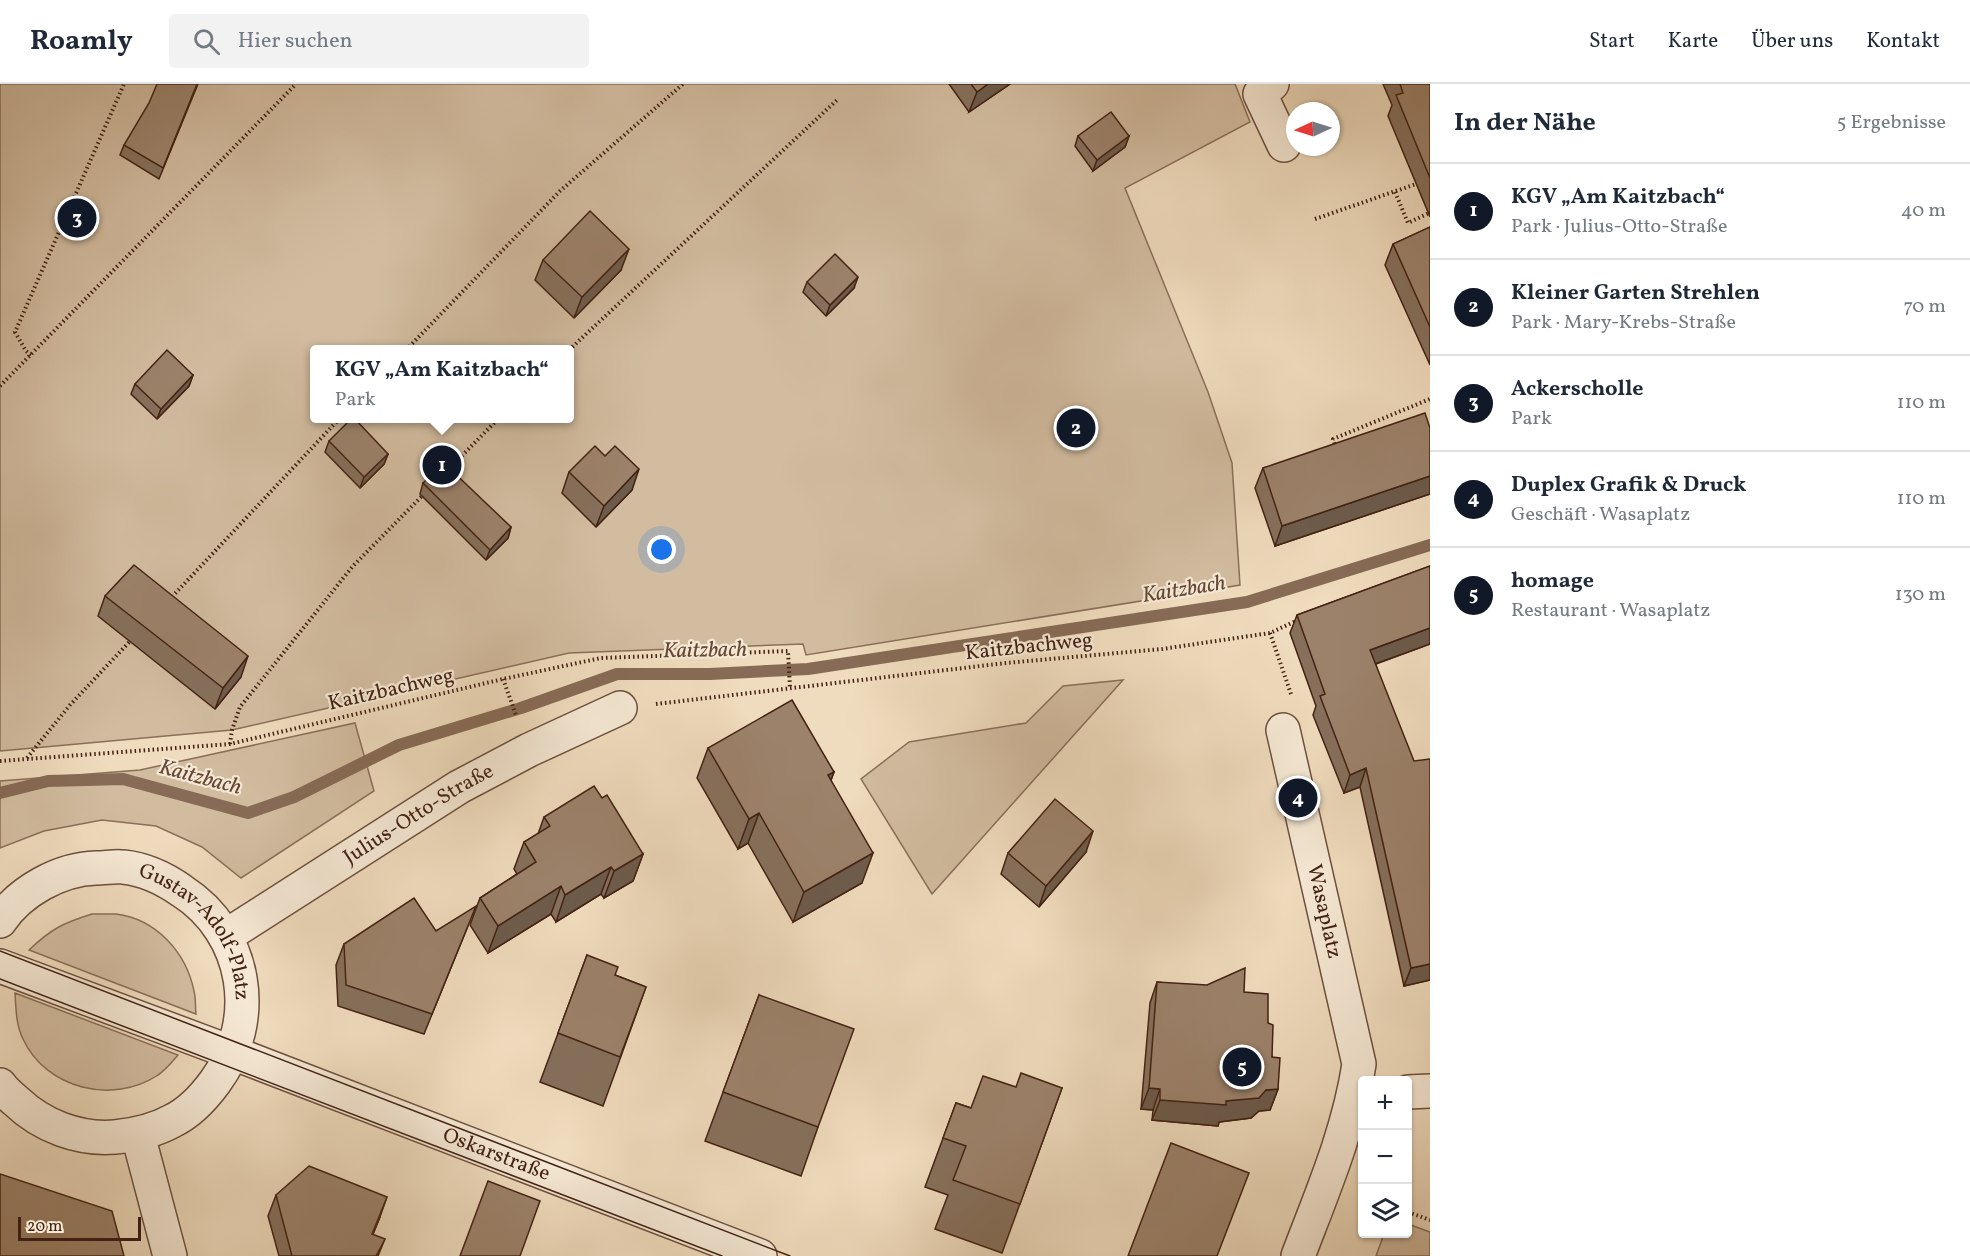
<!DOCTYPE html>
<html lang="de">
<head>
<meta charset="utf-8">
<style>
	:root { --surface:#fff; --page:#f2f2f3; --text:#1f2937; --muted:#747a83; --line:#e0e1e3; --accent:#111827 }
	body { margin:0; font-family:Vollkorn,serif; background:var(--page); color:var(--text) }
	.controls { position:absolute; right:18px; bottom:18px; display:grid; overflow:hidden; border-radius:6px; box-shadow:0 2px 4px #0004 }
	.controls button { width:54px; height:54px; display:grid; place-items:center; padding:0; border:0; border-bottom:2px solid var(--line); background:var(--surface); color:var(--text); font:30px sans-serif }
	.compass { position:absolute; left:1286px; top:18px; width:54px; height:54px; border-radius:50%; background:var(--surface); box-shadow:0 2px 4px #0004; rotate:266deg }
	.scale { position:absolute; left:18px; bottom:15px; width:123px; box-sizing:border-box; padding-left:6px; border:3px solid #432213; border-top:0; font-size:16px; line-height:21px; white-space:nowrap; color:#432213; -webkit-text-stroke:4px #f5e8d4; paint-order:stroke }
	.you { position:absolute; left:662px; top:466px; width:21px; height:21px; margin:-15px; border:4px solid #fff; border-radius:50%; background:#1a73e8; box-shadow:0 0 0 9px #1a73e833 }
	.badge { display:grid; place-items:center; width:39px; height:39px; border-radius:50%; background:var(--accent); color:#fff; font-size:20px; font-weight:700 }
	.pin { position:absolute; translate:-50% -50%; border:3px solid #fff; box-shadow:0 2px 6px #0006 }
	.popup { position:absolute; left:310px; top:261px; width:264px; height:78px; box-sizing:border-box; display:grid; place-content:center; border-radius:6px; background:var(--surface); filter:drop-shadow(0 2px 4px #0005); font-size:20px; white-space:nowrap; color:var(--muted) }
	.popup b { font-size:22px; color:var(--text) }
	.popup::after { content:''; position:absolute; left:50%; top:100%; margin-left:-12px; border:12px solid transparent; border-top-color:var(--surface) }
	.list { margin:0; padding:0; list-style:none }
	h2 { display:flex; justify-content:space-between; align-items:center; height:78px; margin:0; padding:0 24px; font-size:26px }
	h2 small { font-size:20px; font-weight:400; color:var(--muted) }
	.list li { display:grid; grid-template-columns:39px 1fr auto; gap:18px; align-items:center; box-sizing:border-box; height:96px; padding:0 24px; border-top:2px solid var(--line) }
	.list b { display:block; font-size:22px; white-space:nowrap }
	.list p { margin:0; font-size:20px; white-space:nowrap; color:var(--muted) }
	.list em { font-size:20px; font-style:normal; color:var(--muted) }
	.icon { flex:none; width:33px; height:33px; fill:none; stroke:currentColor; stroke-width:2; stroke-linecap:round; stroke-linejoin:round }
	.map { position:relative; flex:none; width:1430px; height:1172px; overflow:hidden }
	header { display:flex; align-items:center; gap:36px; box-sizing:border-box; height:84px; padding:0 30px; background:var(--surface); border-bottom:2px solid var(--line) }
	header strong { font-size:28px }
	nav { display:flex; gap:33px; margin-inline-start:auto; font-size:21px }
	.search { width:420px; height:54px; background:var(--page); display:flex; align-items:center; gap:15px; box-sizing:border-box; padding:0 21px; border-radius:6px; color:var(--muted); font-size:22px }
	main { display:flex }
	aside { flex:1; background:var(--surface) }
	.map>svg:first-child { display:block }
</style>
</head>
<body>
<header>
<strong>Roamly</strong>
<div class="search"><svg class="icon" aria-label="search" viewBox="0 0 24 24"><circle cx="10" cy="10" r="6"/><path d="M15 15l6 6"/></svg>Hier suchen</div>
<nav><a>Start</a><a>Karte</a><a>Über uns</a><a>Kontakt</a></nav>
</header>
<main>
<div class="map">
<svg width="1430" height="1172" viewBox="0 0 1430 1172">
	<rect width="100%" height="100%" fill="#efdbbd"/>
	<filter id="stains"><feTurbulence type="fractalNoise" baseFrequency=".00333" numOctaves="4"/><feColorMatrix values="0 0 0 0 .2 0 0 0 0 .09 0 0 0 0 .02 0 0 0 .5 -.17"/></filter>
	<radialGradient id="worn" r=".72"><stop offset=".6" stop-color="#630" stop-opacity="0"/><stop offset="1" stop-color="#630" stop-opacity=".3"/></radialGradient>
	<!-- green -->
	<g fill="#d2bca0" stroke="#8a6f5a" stroke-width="1.5" fill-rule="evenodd">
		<path d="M0 0H1235L1250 38 1125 104 1208 308 1232 379 1240 501 806 571 803 560 569 569 232 646 0 667ZM314 266H570V334H314Z"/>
		<path d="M1123 596 932 810 861 695 909 658 1026 639 1063 602Z"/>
		<path d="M355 639 374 707 241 794 202 763 156 742 102 736 44 747 0 764V697L140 686Z"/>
		<path d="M92 830C100 830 108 830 116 830 156 835 186 868 194 907 196 914 195 922 196 930L29 866C51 845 63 839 92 830Z"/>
		<path d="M15 909 178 971C172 978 166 986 158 991 113 1021 46 1005 23 955 16 941 16 925 15 909Z"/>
		<path d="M1408 1140 1430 1148V1172H1376L1384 1150H1408Z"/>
	</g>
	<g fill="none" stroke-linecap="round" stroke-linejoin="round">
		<!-- stream -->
		<path stroke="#876b56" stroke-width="12" d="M0 709 48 697 123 695 248 729 294 713 399 661 521 624 617 590H710L808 585 1247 518 1430 461"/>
		<!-- minor casing -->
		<g stroke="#6e503e" stroke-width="36">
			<g id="minor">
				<path d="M1272 0 1260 10 1284 61"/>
				<path id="s1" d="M1283 646 1359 980C1349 1047 1322 1109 1298 1172"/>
				<path id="s2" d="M0 837C20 807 60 785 96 784 105 784 115 782 123 783 144 785 165 795 182 807 247 849 261 936 215 998 204 1013 189 1029 172 1037 154 1047 135 1051 115 1053 79 1056 42 1042 16 1017 10 1012 4 1007 0 1001"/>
				<path id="s3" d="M226 852 459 703 529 666 620 624"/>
				<path id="s4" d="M0 882 233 969 760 1172"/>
				<path d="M1408 1008 1430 1007"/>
				<path d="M138 1051 170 1172"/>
			</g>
		</g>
		<!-- path -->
		<g stroke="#432213" stroke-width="4" stroke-dasharray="1.5 3" stroke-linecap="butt">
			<path d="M1395 108 1408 139 1429 129"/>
			<path d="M1315 135 1416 100"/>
			<path d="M406 266 560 107 683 0"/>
			<path d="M569 266 837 16"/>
			<path d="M31 271 26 267 15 248 124 0"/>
			<path d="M0 302 296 0"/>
			<path d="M1336 364 1333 355 1430 315"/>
			<path d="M446 388 499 334"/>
			<path d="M169 516 340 334"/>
			<path d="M1270 549 1291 610"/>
			<path d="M503 595 516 631"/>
			<path d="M656 620 1006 579 1162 565 1270 549 1296 537"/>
			<path d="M230 660 232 646 240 623 353 482 424 410"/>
			<path d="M27 674 70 621 133 554"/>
			<path d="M0 677 230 660 503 595 601 574 788 567 790 604"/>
			<path d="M1408 1128 1430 1136"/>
		</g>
		<!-- minor -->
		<use href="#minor" stroke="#f5e8d4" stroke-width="33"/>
		<!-- tram -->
		<g stroke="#432213" stroke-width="1.5">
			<path d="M0 867 790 1172"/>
			<path d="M0 895 722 1172"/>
		</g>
	</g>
	<!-- wall -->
	<g fill="#86705c" stroke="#432213" stroke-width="1.5">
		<path d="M198 0 159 95 120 71 124 61Z"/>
		<path d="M949 0H1010L969 28Z"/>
		<path d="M1383 0H1430V133L1388 32 1392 21Z"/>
		<path d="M1078 52H1129L1125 63 1093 87 1075 62Z"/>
		<path d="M1430 143V281L1385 181 1393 160Z"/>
		<path d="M543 176 621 186 574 234 535 196Z"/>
		<path d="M807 198 854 204 826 232 803 208Z"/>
		<path d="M193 291 189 302 157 335 131 310 135 300Z"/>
		<path d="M1430 344V410L1275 462 1255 404 1263 384Z"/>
		<path d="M329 357 388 370 384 380 360 404 325 368Z"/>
		<path d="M569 388 632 406 596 443 562 409Z"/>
		<path d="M423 399 511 443 508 454 486 476 420 410Z"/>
		<path d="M1430 482V560L1376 580 1430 896 1404 902 1360 703 1344 709 1313 631 1316 622 1290 549 1297 531Z"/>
		<path d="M105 512 241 593 215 625 98 532Z"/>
		<path d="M708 664 834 688 831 696 862 799 793 838 748 759 738 765 697 694Z"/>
		<path d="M602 714 643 770 633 797 604 814 601 810 556 838 551 830 488 869 470 841 480 814 517 790 514 785 524 758 538 750 544 733Z"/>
		<path d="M1086 768 1039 823 1001 790 1008 769Z"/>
		<path d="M468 842 424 950 338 922 336 881 344 860Z"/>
		<path d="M587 871 615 891 646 903 603 1022 540 998Z"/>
		<path d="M1157 898 1244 908 1268 939 1272 973 1278 1005 1270 1026 1259 1027 1251 1034 1219 1038 1218 1042 1152 1036 1153 1026 1141 1025 1150 919Z"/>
		<path d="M759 911 818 1043 801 1092 705 1057Z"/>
		<path d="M1016 1003 1062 1004 1002 1169 935 1145 948 1111 925 1103 956 1019 971 1024Z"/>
		<path d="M276 1111 380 1133 373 1150 378 1172H279L268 1132Z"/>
	</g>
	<!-- shaded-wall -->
	<g fill="#6d5b4b" stroke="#432213" stroke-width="1.5">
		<path d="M988 0H1010L969 28 977 8Z"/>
		<path d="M1129 52 1125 63 1093 87 1097 76Z"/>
		<path d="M629 165 621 186 574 234 582 213Z"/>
		<path d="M858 193 854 204 826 232 830 221Z"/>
		<path d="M193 291 189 302 157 335 161 325Z"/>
		<path d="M388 370 384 380 360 404 364 393Z"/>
		<path d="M639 385 632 406 596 443 604 422Z"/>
		<path d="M1430 392V410L1275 462 1282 442Z"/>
		<path d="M511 443 508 454 486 476 490 466Z"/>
		<path d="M1430 544V560L1364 584 1370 566Z"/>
		<path d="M248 572 241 593 215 625 223 604Z"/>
		<path d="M1366 684 1360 703 1344 709 1350 691Z"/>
		<path d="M834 688 823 718 828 691Z"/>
		<path d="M759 729 748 759 738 765 749 735Z"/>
		<path d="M1093 747 1086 768 1039 823 1046 802Z"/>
		<path d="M873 769 862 799 793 838 804 808Z"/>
		<path d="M643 770 633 797 604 814 614 787Z"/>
		<path d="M611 783 601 810 556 838 565 811Z"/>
		<path d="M561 802 551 830 488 869 498 842Z"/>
		<path d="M1430 880V896L1404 902 1411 884Z"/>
		<path d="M1149 1004 1160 1005 1153 1026 1141 1025Z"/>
		<path d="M1278 1005 1270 1026 1259 1027 1251 1034 1219 1038 1218 1042 1152 1036 1160 1016 1226 1017 1266 1006Z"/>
		<path d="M387 1113 380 1133 365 1170 372 1150Z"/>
		<path d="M385 1155 378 1172H376Z"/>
	</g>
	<!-- building -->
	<g fill="#9c826b" stroke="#432213" stroke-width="1.5">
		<path d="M157 0H197L163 84 124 61 149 19Z"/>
		<path d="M971 0H988L977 8Z"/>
		<path d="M1400 0H1430V94L1396 11 1403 9Z"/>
		<path d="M1111 28 1129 52 1097 76 1078 52Z"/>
		<path d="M590 127 629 165 582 213 543 176Z"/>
		<path d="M1430 143V243L1393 160Z"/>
		<path d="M835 170 858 193 830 221 807 198Z"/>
		<path d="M167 266 193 291 161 325 135 300Z"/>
		<path d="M1425 329 1430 344V392L1282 442 1263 384Z"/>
		<path d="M352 334H354L388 370 364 393 329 357Z"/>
		<path d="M595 362 605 372 615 362 639 385 604 422 569 388Z"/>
		<path d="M444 379 511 443 490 466 423 399Z"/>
		<path d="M134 481 248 572 223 604 105 512Z"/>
		<path d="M1430 482V544L1370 566 1414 677 1430 675V880L1411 884 1366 684 1350 691 1320 612 1325 610 1297 531Z"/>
		<path d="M792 616 834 688 828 691 873 769 804 808 759 729 749 735 708 664Z"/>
		<path d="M594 702 602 714 607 711 643 770 614 787 611 783 565 811 561 802 498 842 480 814 536 778 524 758 550 742 544 733Z"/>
		<path d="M1055 715 1093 747 1046 802 1008 769Z"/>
		<path d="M414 814 436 847 476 822 432 930 346 901 344 860Z"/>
		<path d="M587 871 618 883 615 891 646 903 620 973 558 949Z"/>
		<path d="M1245 884 1244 908 1268 910V939L1273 941 1272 973 1280 974 1278 1005 1266 1006 1259 1014 1226 1017V1021L1160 1016V1005L1149 1004 1157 898 1207 901Z"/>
		<path d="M759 911 854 945 818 1043 723 1008Z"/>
		<path d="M1021 989 1062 1004 1020 1120 953 1096 966 1062 943 1054 956 1019 971 1024 983 992 1016 1003Z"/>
		<path d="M1171 1059 1249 1089 1217 1172H1128Z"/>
		<path d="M309 1082 387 1113 372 1150 385 1155 376 1172H292L276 1111Z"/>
		<path d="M0 1090 112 1127 124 1172H0Z"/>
		<path d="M488 1097 540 1117 520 1172H460Z"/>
	</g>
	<g text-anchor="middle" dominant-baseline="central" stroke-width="4.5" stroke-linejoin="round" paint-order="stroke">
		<!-- street labels -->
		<g font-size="21" fill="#432213" stroke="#f5e8d4">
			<text transform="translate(1029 563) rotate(-6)">Kaitzbachweg</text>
			<text transform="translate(391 606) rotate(-13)">Kaitzbachweg</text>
			<text stroke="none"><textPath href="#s3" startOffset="228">Julius-Otto-Straße</textPath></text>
			<text stroke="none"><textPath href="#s1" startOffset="186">Wasaplatz</textPath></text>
			<text stroke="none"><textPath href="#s2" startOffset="246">Gustav-Adolf-Platz</textPath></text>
			<text stroke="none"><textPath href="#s4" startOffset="531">Oskarstraße</textPath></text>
		</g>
		<!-- water labels -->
		<g font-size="22" font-style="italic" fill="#654735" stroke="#f5e8d4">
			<text transform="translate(1184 506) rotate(-9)">Kaitzbach</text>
			<text transform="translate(705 567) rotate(-1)">Kaitzbach</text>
			<text transform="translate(200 694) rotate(15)">Kaitzbach</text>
		</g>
	</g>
	<rect width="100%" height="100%" filter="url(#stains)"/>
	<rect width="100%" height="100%" fill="url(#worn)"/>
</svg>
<div class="controls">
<button>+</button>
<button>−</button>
<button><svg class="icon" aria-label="layers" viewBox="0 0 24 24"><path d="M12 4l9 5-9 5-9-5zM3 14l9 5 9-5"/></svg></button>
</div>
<svg class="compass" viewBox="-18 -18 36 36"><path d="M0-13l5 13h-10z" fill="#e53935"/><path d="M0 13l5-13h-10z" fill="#747a83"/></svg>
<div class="scale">20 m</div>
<div class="you"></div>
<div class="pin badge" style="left:442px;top:381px">1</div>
<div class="popup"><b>KGV „Am Kaitzbach“</b>Park</div>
<div class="pin badge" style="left:1076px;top:344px">2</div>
<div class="pin badge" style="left:77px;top:134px">3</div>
<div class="pin badge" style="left:1298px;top:714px">4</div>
<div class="pin badge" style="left:1242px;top:983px">5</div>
</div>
<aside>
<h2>In der Nähe<small>5 Ergebnisse</small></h2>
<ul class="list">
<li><span class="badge">1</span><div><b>KGV „Am Kaitzbach“</b><p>Park · Julius-Otto-Straße</p></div><em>40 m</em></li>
<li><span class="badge">2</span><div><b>Kleiner Garten Strehlen</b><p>Park · Mary-Krebs-Straße</p></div><em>70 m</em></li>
<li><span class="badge">3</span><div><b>Ackerscholle</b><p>Park</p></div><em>110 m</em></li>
<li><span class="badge">4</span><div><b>Duplex Grafik &amp; Druck</b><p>Geschäft · Wasaplatz</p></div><em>110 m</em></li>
<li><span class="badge">5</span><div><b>homage</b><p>Restaurant · Wasaplatz</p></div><em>130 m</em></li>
</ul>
</aside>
</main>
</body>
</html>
